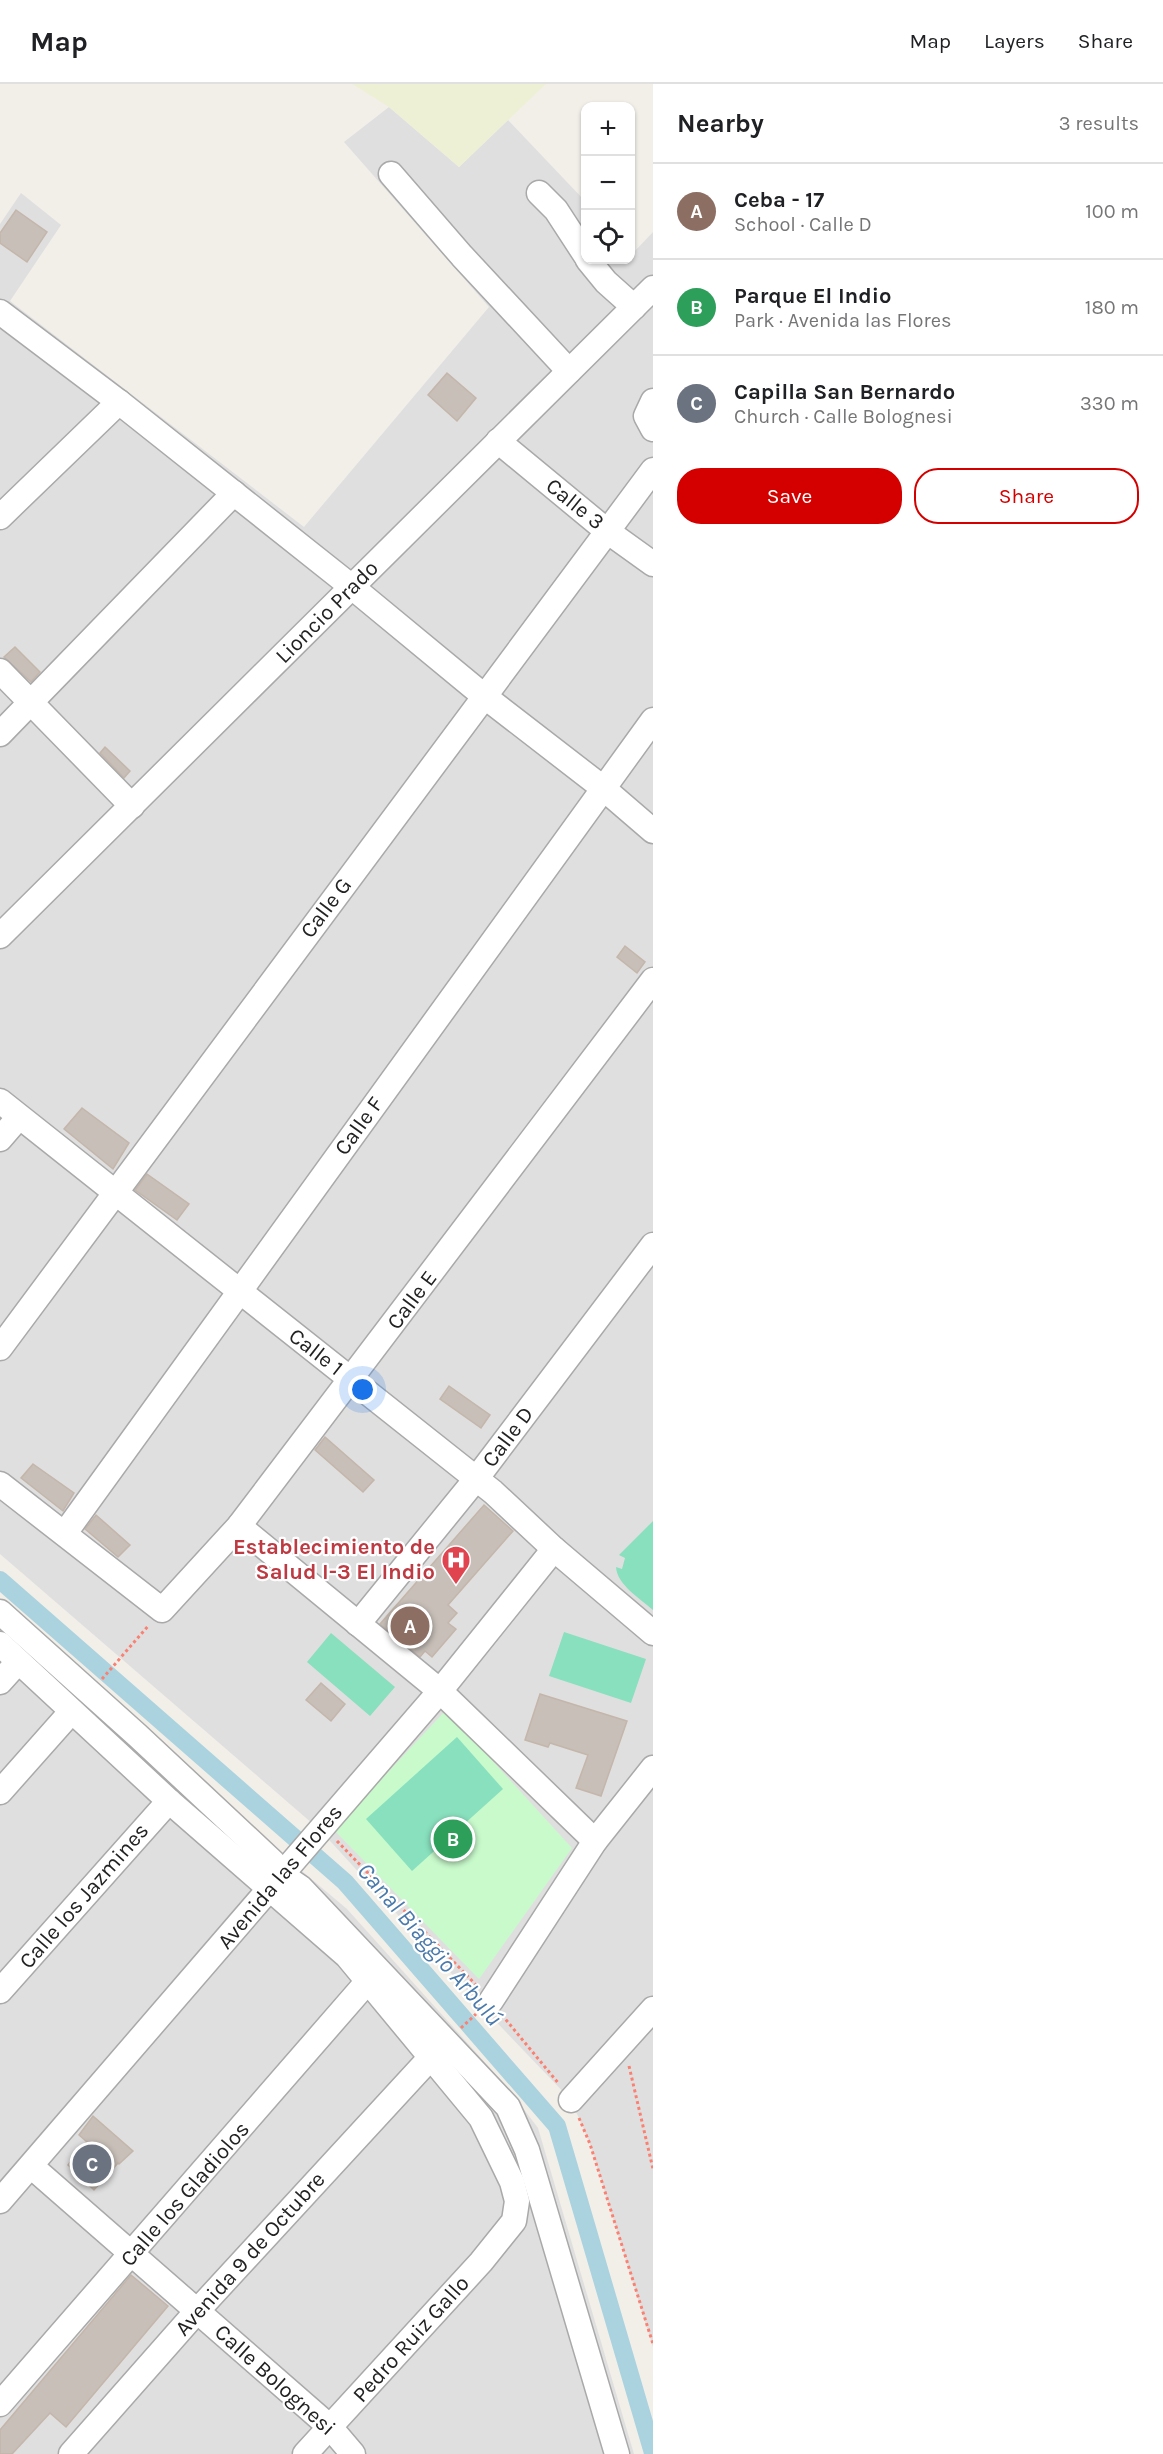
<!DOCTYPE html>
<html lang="en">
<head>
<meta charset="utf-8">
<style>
	:root { --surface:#fff; --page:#f2f2f2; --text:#202124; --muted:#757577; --line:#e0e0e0; --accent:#d40000 }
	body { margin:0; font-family:Karla,sans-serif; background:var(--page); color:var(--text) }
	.controls { position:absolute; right:18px; top:18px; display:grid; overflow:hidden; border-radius:12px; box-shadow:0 2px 4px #0004 }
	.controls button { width:54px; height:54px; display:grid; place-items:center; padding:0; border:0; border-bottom:2px solid var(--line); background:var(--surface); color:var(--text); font:30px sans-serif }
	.you { position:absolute; left:363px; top:1306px; width:21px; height:21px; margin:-15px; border:4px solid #fff; border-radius:50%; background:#1a73e8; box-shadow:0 0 0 9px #1a73e833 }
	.badge { display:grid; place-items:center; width:39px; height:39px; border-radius:50%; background:var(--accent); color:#fff; font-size:20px; font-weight:700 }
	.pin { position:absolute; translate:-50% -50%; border:3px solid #fff; box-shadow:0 2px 6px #0006 }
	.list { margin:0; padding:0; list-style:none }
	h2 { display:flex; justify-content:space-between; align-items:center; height:78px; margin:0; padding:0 24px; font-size:26px }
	h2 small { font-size:20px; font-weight:400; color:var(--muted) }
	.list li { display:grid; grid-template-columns:39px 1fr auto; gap:18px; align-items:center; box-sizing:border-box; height:96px; padding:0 24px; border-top:2px solid var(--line) }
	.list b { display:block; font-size:22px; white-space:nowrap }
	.list p { margin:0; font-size:20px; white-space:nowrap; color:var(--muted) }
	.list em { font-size:20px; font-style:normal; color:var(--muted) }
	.actions { display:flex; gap:12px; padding:18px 24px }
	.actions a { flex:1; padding:14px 0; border:2px solid var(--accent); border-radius:24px; text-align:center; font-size:21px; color:var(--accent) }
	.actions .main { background:var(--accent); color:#fff }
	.icon { flex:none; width:33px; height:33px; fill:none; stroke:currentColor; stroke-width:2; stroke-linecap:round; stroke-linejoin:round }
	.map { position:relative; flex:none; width:653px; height:2370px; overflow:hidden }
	header { display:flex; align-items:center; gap:36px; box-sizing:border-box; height:84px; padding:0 30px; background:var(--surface); border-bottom:2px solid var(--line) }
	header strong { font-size:28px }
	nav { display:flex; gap:33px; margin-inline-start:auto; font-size:21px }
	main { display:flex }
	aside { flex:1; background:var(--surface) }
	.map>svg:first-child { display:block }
</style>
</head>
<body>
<header>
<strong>Map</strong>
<nav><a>Map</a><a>Layers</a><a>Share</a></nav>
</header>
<main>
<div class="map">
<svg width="653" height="2370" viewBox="0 0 653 2370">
	<rect width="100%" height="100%" fill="#f2efe9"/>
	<!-- residential -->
	<g fill="#e0dfdf">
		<path d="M389 23 459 83 508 36 585 117 586 176H630L631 165 634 168 653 148V2263L590 2060 571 2016 483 1924 320 1746 0 1470V140L21 109 61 141 10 217 304 443 489 223 344 58Z"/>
		<path d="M0 1533 347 1825 507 2003 538 2044 634 2370H0Z"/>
	</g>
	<!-- farmland -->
	<path fill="#eef0d5" d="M352 0H546L459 83 389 23Z"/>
	<!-- park -->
	<path fill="#c8facc" d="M446 1626 572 1764 479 1895 334 1746Z"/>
	<!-- pitch -->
	<g fill="#88e0be">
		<path d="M653 1437V1526C641 1515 617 1501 616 1483L622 1485 625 1474 619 1471Z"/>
		<path d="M564 1548 646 1575 631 1619 549 1592Z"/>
		<path d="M331 1549 395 1603 370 1632 307 1578Z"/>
		<path d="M457 1653 503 1705 412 1787 366 1735Z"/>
	</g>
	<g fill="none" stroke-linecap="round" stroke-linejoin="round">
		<!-- canal -->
		<path stroke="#aad3df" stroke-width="18" d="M0 1496 345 1798 557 2042 653 2369"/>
	</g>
	<!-- building -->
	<g fill="#c7bfb8" stroke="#c4b6ab" stroke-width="1.5">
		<path d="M16 126 47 148 27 178 0 159V149Z"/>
		<path d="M447 289 476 314 457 337 428 311Z"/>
		<path d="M15 563 40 588 31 598 4 573Z"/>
		<path d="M105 663 130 687 124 694 100 669Z"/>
		<path d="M625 862 645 878 637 889 617 873Z"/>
		<path d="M82 1024 129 1059 113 1085 64 1045Z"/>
		<path d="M147 1090 189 1120 177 1136 135 1106Z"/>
		<path d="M449 1302 490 1331 481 1344 440 1315Z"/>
		<path d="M325 1353 374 1396 363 1408 315 1366Z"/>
		<path d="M33 1380 74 1409 63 1427 21 1394Z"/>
		<path d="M484 1421 513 1447 448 1521 457 1529 448 1539 456 1545 432 1573 425 1567 420 1573 380 1540Z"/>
		<path d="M96 1431 130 1461 118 1473 85 1445Z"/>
		<path d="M321 1599 345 1620 331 1637 306 1616Z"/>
		<path d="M540 1610 627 1637 601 1712 576 1704 588 1671 550 1659 548 1663 525 1656Z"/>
		<path d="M93 2032 133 2067 119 2080 118 2079 94 2106 68 2081 87 2058 79 2051Z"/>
		<path d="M131 2191 168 2222 66 2343 50 2329 12 2370H0V2346Z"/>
	</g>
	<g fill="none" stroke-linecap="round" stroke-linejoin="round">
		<!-- minor casing -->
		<g stroke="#a9a9a9" stroke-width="27">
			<g id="minor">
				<path d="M391 90 462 172 569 287"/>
				<path d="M539 109 556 126 586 172"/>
				<path d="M588 176 606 198 634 223"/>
				<path d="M0 228 119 318 352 503 484 612 603 704 653 747"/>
				<path d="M653 317 646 332 653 345"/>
				<path d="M498 357 607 447 653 480"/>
				<path d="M0 433 119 318"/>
				<path d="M0 587 132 722"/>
				<path d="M0 650 234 409"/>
				<path d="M0 852 653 204"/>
				<path d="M0 1017 493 1408 554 1465 653 1549"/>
				<path d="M0 1055 19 1033"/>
				<path d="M0 1264 653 386"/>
				<path d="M0 1400 162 1526 239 1442 653 896"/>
				<path d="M239 1442 440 1607 595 1757"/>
				<path d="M65 1449 653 636"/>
				<path d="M0 1528 137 1651 273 1778 282 1791 301 1804 508 2023 527 2066 617 2370"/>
				<path d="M358 1540 476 1395 653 1161"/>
				<path d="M0 1560 169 1717 347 1872 481 2034 512 2098 517 2117 514 2137 481 2178 305 2370"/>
				<path d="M0 1598 18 1578"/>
				<path d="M0 1708 71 1628"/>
				<path d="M0 1907 169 1717"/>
				<path d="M491 1917 595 1757 653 1684"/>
				<path d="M571 2016 653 1925"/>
				<path d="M31 2082 330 2343 353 2370"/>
				<path d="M0 2117 440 1607 554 1465"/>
				<path d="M0 2320 368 1897"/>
				<path d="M71 2370 198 2226 432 1972"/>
			</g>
		</g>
		<!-- path -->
		<g stroke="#fa8072" stroke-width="3" stroke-dasharray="3 3" stroke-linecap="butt">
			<path d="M102 1595 149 1541"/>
			<path d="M337 1757 478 1903"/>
			<path d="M502 1931 559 2000"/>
			<path d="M461 1944 476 1930"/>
			<path d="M629 1982 653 2085"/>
			<path d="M579 2034 590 2060 653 2260"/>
		</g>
		<!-- minor -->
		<use href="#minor" stroke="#fff" stroke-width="24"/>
	</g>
	<!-- icons -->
	<defs>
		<g id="hospital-pin" transform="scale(1.5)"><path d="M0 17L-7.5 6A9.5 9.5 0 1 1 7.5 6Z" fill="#e0444e" stroke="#fff"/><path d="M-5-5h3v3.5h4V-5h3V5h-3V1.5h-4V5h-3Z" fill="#fff"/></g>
	</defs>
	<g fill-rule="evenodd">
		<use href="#hospital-pin" x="456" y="1476"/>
	</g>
	<g text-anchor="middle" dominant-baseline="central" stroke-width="4.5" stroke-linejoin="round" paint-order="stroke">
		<!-- street labels -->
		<g font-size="22" fill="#222" stroke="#fff">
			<text transform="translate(575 420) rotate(39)">Calle 3</text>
			<text transform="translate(327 528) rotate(-45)">Lioncio Prado</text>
			<text transform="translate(326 824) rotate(-53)">Calle G</text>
			<text transform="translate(359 1042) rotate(-54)">Calle F</text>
			<text transform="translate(412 1216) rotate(-53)">Calle E</text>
			<text transform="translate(316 1268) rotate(38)">Calle 1</text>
			<text transform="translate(508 1353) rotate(-53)">Calle D</text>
			<text transform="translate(280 1793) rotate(-50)">Avenida las Flores</text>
			<text transform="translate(84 1812) rotate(-49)">Calle los Jazmines</text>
			<text transform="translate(185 2110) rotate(-49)">Calle los Gladiolos</text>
			<text transform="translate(250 2170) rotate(-48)">Avenida 9 de Octubre</text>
			<text transform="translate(411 2255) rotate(-48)">Pedro Ruiz Gallo</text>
			<text transform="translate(275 2296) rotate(42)">Calle Bolognesi</text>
		</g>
		<!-- health labels -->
		<g font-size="22" font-weight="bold" fill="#be3a42" stroke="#fff" text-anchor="end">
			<text x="435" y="1463">Establecimiento de<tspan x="435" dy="25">Salud I-3 El Indio</tspan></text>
		</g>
		<!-- water labels -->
		<g font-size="24" font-style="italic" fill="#4a7aab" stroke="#fff">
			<text transform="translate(430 1860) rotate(49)">Canal Biaggio Arbulú</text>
		</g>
	</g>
</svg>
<div class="controls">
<button>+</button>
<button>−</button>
<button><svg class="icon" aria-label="locate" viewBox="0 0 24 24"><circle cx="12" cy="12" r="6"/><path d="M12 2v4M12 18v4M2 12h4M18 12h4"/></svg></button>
</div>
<div class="you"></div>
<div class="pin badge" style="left:410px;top:1542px;background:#8d6e63">A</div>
<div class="pin badge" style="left:453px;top:1755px;background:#2e9e5b">B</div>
<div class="pin badge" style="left:92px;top:2080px;background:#6b7280">C</div>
</div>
<aside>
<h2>Nearby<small>3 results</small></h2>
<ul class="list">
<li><span class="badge" style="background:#8d6e63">A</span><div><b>Ceba - 17</b><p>School · Calle D</p></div><em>100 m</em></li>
<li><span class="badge" style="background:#2e9e5b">B</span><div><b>Parque El Indio</b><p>Park · Avenida las Flores</p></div><em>180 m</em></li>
<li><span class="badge" style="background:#6b7280">C</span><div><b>Capilla San Bernardo</b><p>Church · Calle Bolognesi</p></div><em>330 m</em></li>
</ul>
<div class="actions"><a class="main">Save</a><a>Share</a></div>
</aside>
</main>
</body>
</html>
